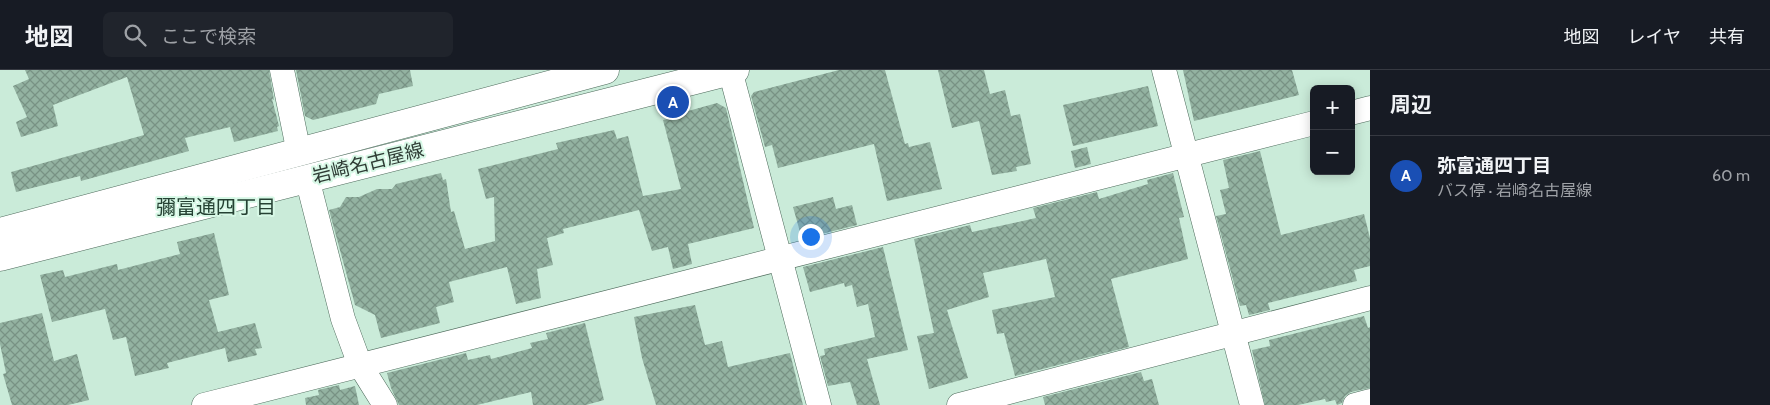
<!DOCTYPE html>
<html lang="ja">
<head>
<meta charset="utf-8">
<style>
	:root { --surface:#171b24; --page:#20242c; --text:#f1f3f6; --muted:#9ea1a6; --line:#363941; --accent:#af3487 }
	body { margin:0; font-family:Cabin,"Noto Sans JP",sans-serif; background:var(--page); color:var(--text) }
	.controls { position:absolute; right:15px; top:15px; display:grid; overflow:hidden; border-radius:8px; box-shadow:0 2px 12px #0003 }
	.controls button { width:45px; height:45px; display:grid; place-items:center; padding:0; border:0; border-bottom:1px solid var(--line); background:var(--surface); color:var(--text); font:25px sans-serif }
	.you { position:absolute; left:810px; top:166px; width:18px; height:18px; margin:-12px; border:4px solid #fff; border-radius:50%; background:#1a73e8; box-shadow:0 0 0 8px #1a73e833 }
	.badge { display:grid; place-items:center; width:32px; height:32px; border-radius:50%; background:var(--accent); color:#fff; font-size:16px; font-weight:700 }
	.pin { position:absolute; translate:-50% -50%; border:2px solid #fff; box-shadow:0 1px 5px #0006 }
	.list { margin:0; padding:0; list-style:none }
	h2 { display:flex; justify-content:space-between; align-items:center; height:65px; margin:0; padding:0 20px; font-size:21px }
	h2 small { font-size:16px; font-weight:400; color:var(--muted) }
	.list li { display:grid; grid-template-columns:32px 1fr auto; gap:15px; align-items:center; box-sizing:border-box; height:80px; padding:0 20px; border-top:1px solid var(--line) }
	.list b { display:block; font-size:19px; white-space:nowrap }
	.list p { margin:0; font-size:16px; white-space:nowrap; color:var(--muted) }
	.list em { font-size:16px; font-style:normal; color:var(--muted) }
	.icon { flex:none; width:28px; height:28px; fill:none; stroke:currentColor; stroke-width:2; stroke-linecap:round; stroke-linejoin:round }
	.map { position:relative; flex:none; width:1370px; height:335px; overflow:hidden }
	header { display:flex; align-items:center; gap:30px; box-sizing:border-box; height:70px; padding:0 25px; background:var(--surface); border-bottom:1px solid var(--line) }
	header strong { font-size:24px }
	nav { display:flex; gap:28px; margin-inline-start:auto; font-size:18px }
	.search { width:350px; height:45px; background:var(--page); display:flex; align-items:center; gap:12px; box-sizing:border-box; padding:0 18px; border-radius:8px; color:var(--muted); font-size:19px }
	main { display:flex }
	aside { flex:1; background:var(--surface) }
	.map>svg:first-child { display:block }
</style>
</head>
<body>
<header>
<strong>地図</strong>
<div class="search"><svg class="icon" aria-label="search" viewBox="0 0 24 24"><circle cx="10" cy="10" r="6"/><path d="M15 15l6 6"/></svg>ここで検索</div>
<nav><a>地図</a><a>レイヤ</a><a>共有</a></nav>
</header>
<main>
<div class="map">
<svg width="1370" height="335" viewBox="0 0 1370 335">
	<defs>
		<pattern id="building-cross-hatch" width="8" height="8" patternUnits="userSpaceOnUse" patternTransform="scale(1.25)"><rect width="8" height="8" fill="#93b2a1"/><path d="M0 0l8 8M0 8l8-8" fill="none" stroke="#789284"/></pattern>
	</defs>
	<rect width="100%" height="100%" fill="#caebd9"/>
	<!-- building -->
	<g fill="url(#building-cross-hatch)">
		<path d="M25 0H269L274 30 272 29 279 56 277 57 278 61 234 72 230 57 185 68 189 81 81 111 80 106 16 122 11 102 144 65 127 7 53 35 58 56 21 67 16 52 27 47 13 16 29 9Z"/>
		<path d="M296 0H410L413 16 379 24 376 34 313 50 305 46Z"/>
		<path d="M839 0H885L905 74 908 73 909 77 930 72 942 119 887 131 874 74 778 98 772 75 765 77 751 26 754 22Z"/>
		<path d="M938 0H984L990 24 1005 20 1011 46 1020 44 1031 94 1016 97 1017 101 992 105 979 51 952 58Z"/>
		<path d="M1183 0H1292L1299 25 1194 51Z"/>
		<path d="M1148 16 1158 56 1073 76 1063 35Z"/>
		<path d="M717 33 726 38 754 158 688 174 692 194 673 199 668 177 652 181 639 140 563 159 564 163 547 168 553 195 537 199 541 228 516 234 507 197 449 212 454 232 436 237 440 253 381 268 375 245 355 235 329 140 340 137 346 127H359L377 119H392L396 114 441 103 443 110 446 109 451 142 454 141 465 179 495 171 494 127 486 129 478 99 558 79 556 73 614 60 617 69 628 66 643 126 681 119 663 50 682 46 681 43Z"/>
		<path d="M1087 77 1091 94 1075 98 1071 81Z"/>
		<path d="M1260 81 1281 165 1364 144 1370 168V196L1354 200 1357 211 1268 233 1270 240 1249 245 1246 235 1240 236 1216 146 1226 144 1220 120 1229 118 1223 90Z"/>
		<path d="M1173 103 1184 147 1179 148 1188 189 1111 209 1129 277 1015 306 1004 263 997 264 992 240 1055 227 1046 189 983 203 989 227 947 240 968 308 929 319 917 266 934 263 914 169 970 155 972 162 1036 148 1033 138 1097 122 1099 129 1148 114 1147 110Z"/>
		<path d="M833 127 836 139 852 135 857 155 802 169 793 137Z"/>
		<path d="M214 163 229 225 209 230 218 262 255 253 262 278 255 279 257 285 228 292 225 278 167 293 169 298 135 306 126 267 113 270 105 239 52 252 40 205 63 200 65 207 117 194 118 200 180 184 177 172Z"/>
		<path d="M883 177 908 280 867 289 880 335H857L850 312 828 316 820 286 825 285 824 279 875 267 868 234 857 237 852 215 845 217 844 213 810 222 803 197Z"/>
		<path d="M695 235 705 275 722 271 728 297 790 283 803 335H656L642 288 634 247Z"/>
		<path d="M42 243 54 291 77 284 89 330 68 335H12L3 304 6 303 0 274V253Z"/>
		<path d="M1364 246 1368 258 1370 257V318L1351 322 1345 326 1342 333 1337 335 1335 330 1326 332 1325 329 1298 335H1265L1252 280 1270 276 1269 270Z"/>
		<path d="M585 253 604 330 586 335H533L531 322 477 335H399L391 318 387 303 466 283 468 290 490 285 491 289 532 278 530 273 548 269 546 263Z"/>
		<path d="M1141 302 1144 311 1152 309 1159 335H1045L1043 327Z"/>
		<path d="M339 315 340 320 355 316 359 335H306L305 328 319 325 318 320Z"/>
	</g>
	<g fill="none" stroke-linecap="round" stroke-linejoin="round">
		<!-- minor casing -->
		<g stroke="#4c695a" stroke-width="25">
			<g id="minor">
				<path d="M282 0 299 83"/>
				<path d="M730 0 819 335"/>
				<path d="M1164 0 1252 335"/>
				<path d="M1351 43 1370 38"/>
				<path d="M307 108 343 249 360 295 385 335"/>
				<path d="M204 335 1314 53"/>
				<path d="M959 335 1370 228"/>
				<path d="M1355 335 1370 331"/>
			</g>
		</g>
		<!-- secondary casing -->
		<g stroke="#4c695a" stroke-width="29">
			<g id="secondary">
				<path d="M0 162 605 0"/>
				<path d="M0 187 735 0"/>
			</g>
		</g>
		<!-- minor -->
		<use href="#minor" stroke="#fff" stroke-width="24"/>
		<!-- secondary -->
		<use href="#secondary" stroke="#fff" stroke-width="28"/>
	</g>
	<g text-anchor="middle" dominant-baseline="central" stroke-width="4" stroke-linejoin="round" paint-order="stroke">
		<!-- street labels -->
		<g font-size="19" fill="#2e3b34" stroke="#d7f8e6">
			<text transform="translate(368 93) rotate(-14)">岩崎名古屋線</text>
		</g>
		<!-- neighbourhood labels -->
		<g font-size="20" fill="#254133" stroke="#d7f8e6">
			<text x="216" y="137">彌富通四丁目</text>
		</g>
	</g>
</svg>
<div class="controls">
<button>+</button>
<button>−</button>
</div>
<div class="you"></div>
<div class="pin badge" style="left:673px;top:32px;background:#1a4fb4">A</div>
</div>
<aside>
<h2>周辺<small></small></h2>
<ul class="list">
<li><span class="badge" style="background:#1a4fb4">A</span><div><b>弥富通四丁目</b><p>バス停 · 岩崎名古屋線</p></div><em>60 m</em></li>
</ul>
</aside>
</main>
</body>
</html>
